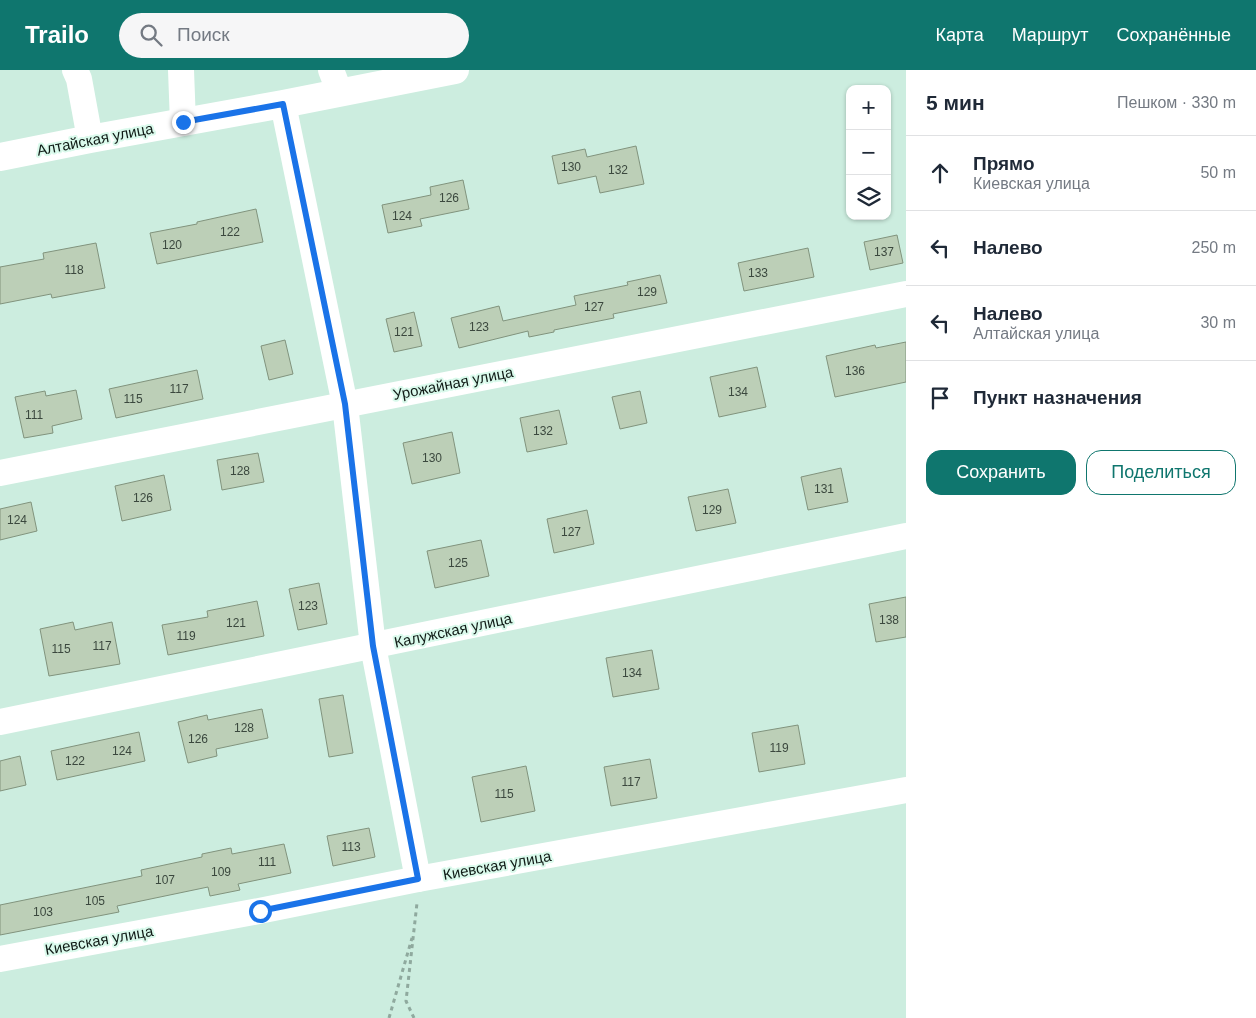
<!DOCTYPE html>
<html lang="ru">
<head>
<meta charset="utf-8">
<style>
	:root { --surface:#fff; --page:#f6f6f7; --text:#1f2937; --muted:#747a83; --line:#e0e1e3; --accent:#0f766e }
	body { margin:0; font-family:Arial,sans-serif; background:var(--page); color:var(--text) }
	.controls { position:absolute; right:15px; top:15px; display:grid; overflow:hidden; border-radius:10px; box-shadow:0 1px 4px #0004 }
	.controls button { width:45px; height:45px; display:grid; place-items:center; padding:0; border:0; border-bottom:1px solid var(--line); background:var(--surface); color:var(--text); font:25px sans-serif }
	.stop { position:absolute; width:15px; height:15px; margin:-11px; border:4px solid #1a73e8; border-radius:50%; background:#fff }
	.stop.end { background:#1a73e8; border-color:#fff; box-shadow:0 1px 5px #0008 }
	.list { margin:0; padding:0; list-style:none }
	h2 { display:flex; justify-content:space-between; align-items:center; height:65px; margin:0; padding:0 20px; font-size:21px }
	h2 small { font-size:16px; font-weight:400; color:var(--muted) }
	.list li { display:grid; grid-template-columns:32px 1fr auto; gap:15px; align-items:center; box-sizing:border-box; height:75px; padding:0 20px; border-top:1px solid var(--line) }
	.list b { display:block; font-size:19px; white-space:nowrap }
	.list p { margin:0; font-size:16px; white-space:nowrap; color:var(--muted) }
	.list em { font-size:16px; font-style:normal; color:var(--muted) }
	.actions { display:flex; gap:10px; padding:15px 20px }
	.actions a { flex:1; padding:11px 0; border:1px solid var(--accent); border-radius:15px; text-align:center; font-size:18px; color:var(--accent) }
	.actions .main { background:var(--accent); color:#fff }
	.icon { flex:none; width:28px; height:28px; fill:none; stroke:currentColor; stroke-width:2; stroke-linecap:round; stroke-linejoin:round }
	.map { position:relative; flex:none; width:906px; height:948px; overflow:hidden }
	header { display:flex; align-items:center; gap:30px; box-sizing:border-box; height:70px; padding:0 25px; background:var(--accent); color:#fff }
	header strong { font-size:24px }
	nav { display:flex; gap:28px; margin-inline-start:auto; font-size:18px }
	.search { width:350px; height:45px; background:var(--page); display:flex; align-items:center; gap:12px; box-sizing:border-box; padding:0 18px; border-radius:28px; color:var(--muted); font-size:19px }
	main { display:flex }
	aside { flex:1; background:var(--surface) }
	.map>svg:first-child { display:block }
</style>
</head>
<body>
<header>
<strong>Trailo</strong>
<div class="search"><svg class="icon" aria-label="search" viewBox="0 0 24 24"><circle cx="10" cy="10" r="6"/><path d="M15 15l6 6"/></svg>Поиск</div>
<nav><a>Карта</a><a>Маршрут</a><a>Сохранённые</a></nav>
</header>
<main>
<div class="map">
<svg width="906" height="948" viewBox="0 0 906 948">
	<rect width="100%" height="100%" fill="#cceddf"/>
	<!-- building -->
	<g fill="#bccfb7" stroke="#81937d">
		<path d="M636 76 644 114 600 123 596 106 558 114 552 86 585 79 587 87Z"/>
		<path d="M463 110 469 139 420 149 422 156 388 163 382 135 431 125 430 117Z"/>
		<path d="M256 139 263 172 157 194 150 163 197 154V152Z"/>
		<path d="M897 165 903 193 870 200 864 172Z"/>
		<path d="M96 173 105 218 52 228 51 224 0 234V197L44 189 43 183Z"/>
		<path d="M808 178 814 207 744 221 738 193Z"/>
		<path d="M660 205 667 233 613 244 614 248 554 260V262L529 267 528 261 459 278 451 248 499 236 503 251 576 235 574 226 628 215 627 212Z"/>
		<path d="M414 242 422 276 394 282 386 249Z"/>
		<path d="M285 270 293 304 269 310 261 276Z"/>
		<path d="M906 272V312L835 327 826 286 875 275 876 278Z"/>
		<path d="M757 297 766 337 719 347 710 307Z"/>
		<path d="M197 300 203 329 116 348 109 319Z"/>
		<path d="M76 320 82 349 52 356 53 363 24 368 15 327 45 321 46 326Z"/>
		<path d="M640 321 647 353 620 359 612 327Z"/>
		<path d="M559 340 567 374 527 382 520 348Z"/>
		<path d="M452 362 460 403 412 414 403 373Z"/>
		<path d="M258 383 264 412 222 420 217 390Z"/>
		<path d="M841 398 848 432 808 440 801 407Z"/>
		<path d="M164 405 171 440 122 451 115 416Z"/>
		<path d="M728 419 736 453 696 461 688 427Z"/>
		<path d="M31 432 37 461 0 470V439Z"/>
		<path d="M587 440 594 474 554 483 547 449Z"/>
		<path d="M481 470 489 506 435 518 427 481Z"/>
		<path d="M319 513 327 554 298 560 289 519Z"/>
		<path d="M906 527V567L876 572 869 534Z"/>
		<path d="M257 531 264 566 168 585 162 555 208 547 207 541Z"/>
		<path d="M73 552 75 560 112 552 120 594 49 606 40 559Z"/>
		<path d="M652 580 659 619 613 627 606 588Z"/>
		<path d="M343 625 353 683 329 687 319 629Z"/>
		<path d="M262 639 268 668 216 679 217 686 188 693 178 652 207 645 208 650Z"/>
		<path d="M798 655 805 694 759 702 752 663Z"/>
		<path d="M139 662 145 691 57 710 51 681Z"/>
		<path d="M20 686 26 715 0 721V691Z"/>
		<path d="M650 689 657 728 611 736 604 697Z"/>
		<path d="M526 696 535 741 481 752 472 707Z"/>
		<path d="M369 758 375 787 333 796 327 766Z"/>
		<path d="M284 774 291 803 238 814 240 820 210 826 208 817 117 836 119 842 0 865V835L142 806 141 800 202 787V784L231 778 232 784Z"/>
	</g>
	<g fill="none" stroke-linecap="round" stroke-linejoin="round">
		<!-- path -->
		<g stroke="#8fa99e" stroke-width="3" stroke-dasharray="4 4" stroke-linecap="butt">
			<path d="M389 948 412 868"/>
			<path d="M414 948 406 931 417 833"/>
		</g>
		<!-- minor -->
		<g stroke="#fff" stroke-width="26">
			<path d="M75 0 79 9 90 69"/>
			<path d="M181 0 183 53"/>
			<path d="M331 0 340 23"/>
			<path d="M283 34 345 335 373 576 418 809"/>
			<path d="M0 403 906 224"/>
			<path d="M0 652 906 466"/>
			<path d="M0 889 259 841 418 809 906 720"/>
		</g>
		<!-- major -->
		<path stroke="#fff" stroke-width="28" d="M0 87 90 69 283 34 455 0"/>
	</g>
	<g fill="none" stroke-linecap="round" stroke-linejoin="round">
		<!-- route -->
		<path stroke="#1a73e8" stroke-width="6" d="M183 52 283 34 345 334 373 576 418 809 260 841"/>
	</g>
	<g text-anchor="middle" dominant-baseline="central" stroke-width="4" stroke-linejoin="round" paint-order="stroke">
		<!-- number labels -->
		<g font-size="12" fill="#3b483e">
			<text x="571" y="97">130</text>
			<text x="618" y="100">132</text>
			<text x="449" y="128">126</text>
			<text x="402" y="146">124</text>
			<text x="230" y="162">122</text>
			<text x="172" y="175">120</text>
			<text x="884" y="182">137</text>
			<text x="74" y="200">118</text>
			<text x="758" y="203">133</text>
			<text x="647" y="222">129</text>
			<text x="594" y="237">127</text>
			<text x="479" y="257">123</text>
			<text x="404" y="262">121</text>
			<text x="855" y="301">136</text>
			<text x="179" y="319">117</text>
			<text x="738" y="322">134</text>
			<text x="133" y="329">115</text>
			<text x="34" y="345">111</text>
			<text x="543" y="361">132</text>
			<text x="432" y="388">130</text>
			<text x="240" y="401">128</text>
			<text x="824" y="419">131</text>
			<text x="143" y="428">126</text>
			<text x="712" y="440">129</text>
			<text x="17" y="450">124</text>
			<text x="571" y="462">127</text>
			<text x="458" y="493">125</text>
			<text x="308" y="536">123</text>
			<text x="889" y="550">138</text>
			<text x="236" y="553">121</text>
			<text x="186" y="566">119</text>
			<text x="102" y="576">117</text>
			<text x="61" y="579">115</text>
			<text x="632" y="603">134</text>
			<text x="244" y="658">128</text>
			<text x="198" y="669">126</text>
			<text x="779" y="678">119</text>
			<text x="122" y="681">124</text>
			<text x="75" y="691">122</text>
			<text x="631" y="712">117</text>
			<text x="504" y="724">115</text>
			<text x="351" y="777">113</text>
			<text x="267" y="792">111</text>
			<text x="221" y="802">109</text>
			<text x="165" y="810">107</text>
			<text x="95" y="831">105</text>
			<text x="43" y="842">103</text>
		</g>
		<!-- street labels -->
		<g font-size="15" fill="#101b16" stroke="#dafaec">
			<text transform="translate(95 69) rotate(-11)">Алтайская улица</text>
			<text transform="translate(453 313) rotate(-11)">Урожайная улица</text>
			<text transform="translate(453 560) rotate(-12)">Калужская улица</text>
			<text transform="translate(497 795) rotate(-10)">Киевская улица</text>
			<text transform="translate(99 870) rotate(-10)">Киевская улица</text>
		</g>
	</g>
</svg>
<div class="controls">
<button>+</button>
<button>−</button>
<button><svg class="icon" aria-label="layers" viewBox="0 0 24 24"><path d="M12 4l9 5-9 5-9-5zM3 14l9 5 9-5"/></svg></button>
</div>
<div class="stop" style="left:260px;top:841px"></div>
<div class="stop end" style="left:183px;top:52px"></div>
</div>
<aside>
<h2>5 мин<small>Пешком · 330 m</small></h2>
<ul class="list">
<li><svg class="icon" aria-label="ahead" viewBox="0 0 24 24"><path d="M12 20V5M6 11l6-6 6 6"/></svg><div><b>Прямо</b><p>Киевская улица</p></div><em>50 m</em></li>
<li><svg class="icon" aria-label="left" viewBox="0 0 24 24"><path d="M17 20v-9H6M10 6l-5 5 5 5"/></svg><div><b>Налево</b></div><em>250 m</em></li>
<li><svg class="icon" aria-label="left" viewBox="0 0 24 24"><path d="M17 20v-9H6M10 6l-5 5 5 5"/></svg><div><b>Налево</b><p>Алтайская улица</p></div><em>30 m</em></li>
<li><svg class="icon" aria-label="arrive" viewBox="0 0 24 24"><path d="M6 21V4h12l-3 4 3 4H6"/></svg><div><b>Пункт назначения</b></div></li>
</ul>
<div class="actions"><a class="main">Сохранить</a><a>Поделиться</a></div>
</aside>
</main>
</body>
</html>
